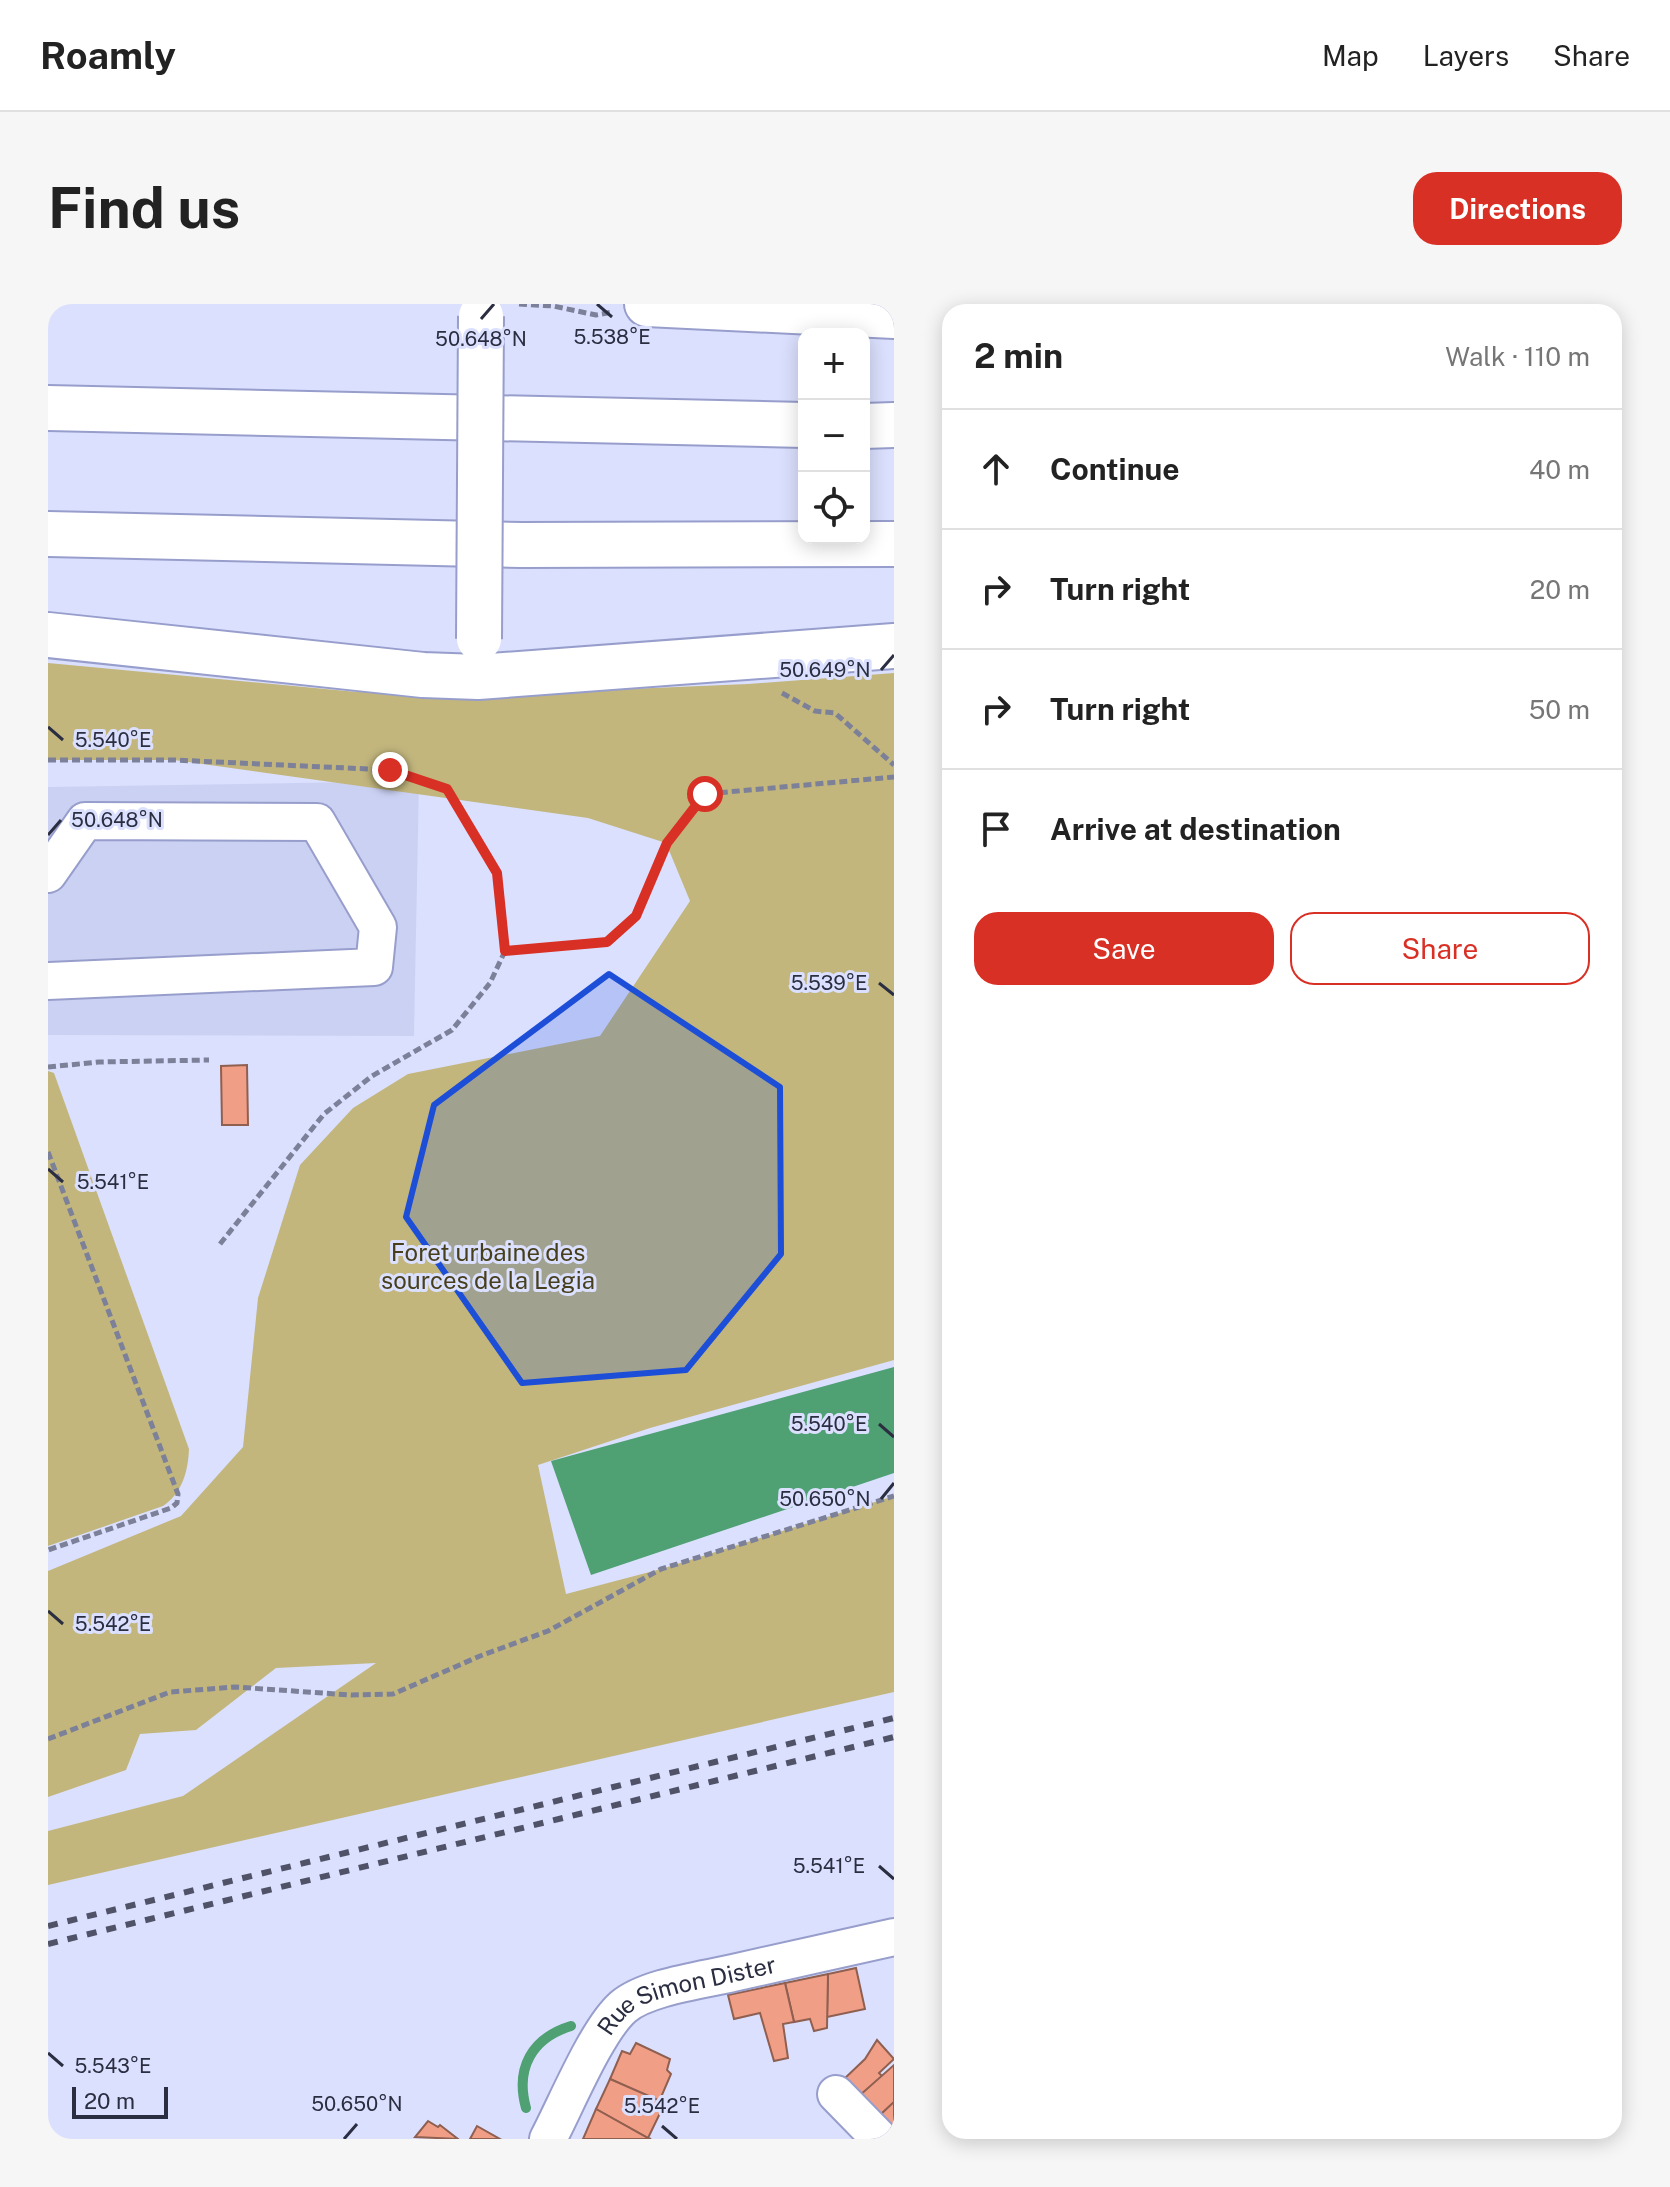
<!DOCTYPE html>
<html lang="en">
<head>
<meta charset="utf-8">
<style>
	:root { --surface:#fff; --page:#f6f6f6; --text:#222; --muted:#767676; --line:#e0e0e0; --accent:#d93025 }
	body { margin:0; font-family:"Public Sans",sans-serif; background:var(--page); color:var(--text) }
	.controls { position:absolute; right:24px; top:24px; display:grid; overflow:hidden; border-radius:16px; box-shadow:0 4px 20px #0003 }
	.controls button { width:72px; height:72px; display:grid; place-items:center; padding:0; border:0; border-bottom:2px solid var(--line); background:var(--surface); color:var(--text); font:40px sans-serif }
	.scale { position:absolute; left:24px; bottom:20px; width:96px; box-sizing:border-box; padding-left:8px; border:4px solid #2b2e40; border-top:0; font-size:22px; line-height:28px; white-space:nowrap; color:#2b2e40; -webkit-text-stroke:6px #dbe0fe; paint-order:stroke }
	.stop { position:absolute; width:24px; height:24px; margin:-18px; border:6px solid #d93025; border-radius:50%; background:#fff }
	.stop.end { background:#d93025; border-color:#fff; box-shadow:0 2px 8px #0008 }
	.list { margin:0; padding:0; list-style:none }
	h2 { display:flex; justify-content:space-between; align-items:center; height:104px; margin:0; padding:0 32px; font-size:34px }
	h2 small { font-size:26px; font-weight:400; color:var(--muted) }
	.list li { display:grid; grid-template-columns:52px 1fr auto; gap:24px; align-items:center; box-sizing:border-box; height:120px; padding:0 32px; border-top:2px solid var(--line) }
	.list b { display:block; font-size:30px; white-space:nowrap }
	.list em { font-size:26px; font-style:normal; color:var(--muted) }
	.actions { display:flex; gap:16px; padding:24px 32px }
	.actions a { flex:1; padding:18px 0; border:2px solid var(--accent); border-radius:24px; text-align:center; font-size:28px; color:var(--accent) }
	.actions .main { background:var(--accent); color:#fff }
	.icon { flex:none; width:44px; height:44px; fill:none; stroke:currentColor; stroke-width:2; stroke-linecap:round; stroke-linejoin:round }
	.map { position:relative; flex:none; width:846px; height:1835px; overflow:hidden; border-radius:24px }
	header { display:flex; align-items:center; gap:48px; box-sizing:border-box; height:112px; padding:0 40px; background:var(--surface); border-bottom:2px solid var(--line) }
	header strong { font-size:38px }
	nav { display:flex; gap:44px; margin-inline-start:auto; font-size:28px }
	.intro { display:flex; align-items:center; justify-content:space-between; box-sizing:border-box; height:192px; padding:0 48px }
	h1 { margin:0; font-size:56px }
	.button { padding:20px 36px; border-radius:24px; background:var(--accent); color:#fff; font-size:28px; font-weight:700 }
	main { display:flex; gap:48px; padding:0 48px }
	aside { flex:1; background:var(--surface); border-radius:24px; box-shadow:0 4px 20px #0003 }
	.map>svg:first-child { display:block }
</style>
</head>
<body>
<header>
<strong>Roamly</strong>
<nav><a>Map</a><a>Layers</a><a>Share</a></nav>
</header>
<div class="intro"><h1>Find us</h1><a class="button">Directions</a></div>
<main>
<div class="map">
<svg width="846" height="1835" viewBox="0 0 846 1835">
	<rect width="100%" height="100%" fill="#dbe0fe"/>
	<!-- built -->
	<path fill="#cbd1f3" d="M371 477 366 732 0 731V483Z"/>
	<!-- green -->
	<g fill="#c2b67d">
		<path d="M0 359 309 388 463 390 700 380 846 369V1056L602 1124 490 1161 518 1290 613 1265 846 1192V1388L0 1581V1527L135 1492 328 1359 228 1364 148 1426 92 1430 78 1466 0 1493V1267L133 1212 195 1143 210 994 252 861 305 804 360 770 552 732 642 597 618 539 540 514 126 456H0Z"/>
		<path d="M0 767 6 769 141 1145C140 1168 134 1189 115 1202L0 1242Z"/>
	</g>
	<!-- water -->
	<path fill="#4fa073" d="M846 1063V1169L543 1271 503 1157Z"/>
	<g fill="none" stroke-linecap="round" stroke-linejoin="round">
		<!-- stream -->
		<path stroke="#4fa073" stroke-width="10" d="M478 1804C467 1764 484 1734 523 1722"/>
	</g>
	<!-- building -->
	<g fill="#f19e86" stroke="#8f5f50" stroke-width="2">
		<path d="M199 761 200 821H174L173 762Z"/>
		<path d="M808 1664 817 1705 779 1713 780 1670Z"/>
		<path d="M780 1670 779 1724 766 1727 762 1715 746 1718 737 1679Z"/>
		<path d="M737 1679 746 1718 735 1720 740 1754 726 1757 712 1709 686 1715 680 1691Z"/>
		<path d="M829 1736 846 1755 831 1769 835 1773 811 1792 796 1775 817 1755Z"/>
		<path d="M588 1739 622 1755 619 1766 623 1770 611 1798 562 1775 574 1747 582 1750Z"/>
		<path d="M846 1761V1798L831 1812 811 1792Z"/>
		<path d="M562 1775 617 1799 600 1834 548 1805Z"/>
		<path d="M846 1798V1826L831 1812Z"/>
		<path d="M548 1805 600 1834 603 1835H535Z"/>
		<path d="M380 1817 390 1823 392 1821 410 1835 367 1833Z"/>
		<path d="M429 1822 452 1835H422Z"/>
	</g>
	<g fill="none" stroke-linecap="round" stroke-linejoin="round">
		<!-- minor casing -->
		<g stroke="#979ecc" stroke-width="40">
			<g id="minor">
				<path d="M0 570 37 517 269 518 330 623 326 663 0 677"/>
				<path d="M788 1790 832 1835"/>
				<path id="s1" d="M500 1835C518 1801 548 1727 575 1703 598 1683 655 1676 685 1669 739 1657 792 1645 846 1633"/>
			</g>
		</g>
		<!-- highway casing -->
		<g stroke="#979ecc" stroke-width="48">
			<g id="highway">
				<path d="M599 0 846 12"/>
				<path d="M0 104 756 121"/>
				<path d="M816 122 846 121"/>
				<path d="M0 230 473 241 846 240"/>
				<path d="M0 331 375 371 430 373 846 342"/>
			</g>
		</g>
		<!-- path -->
		<g stroke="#7c8098" stroke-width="5" stroke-dasharray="8 4" stroke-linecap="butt">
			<path d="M471 0 505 2 548 11 565 8"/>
			<path d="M734 389 767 407 787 409 846 461"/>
			<path d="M0 456H126L342 466 399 485 449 569 457 647 559 638 588 612 619 539 657 490 846 473"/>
			<path d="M0 763 51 758 161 756"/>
			<path d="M0 848 130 1190 129 1199 123 1204 0 1246"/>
			<path d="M172 940 276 810 324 772 404 726 442 679 457 647"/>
			<path d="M0 1435 122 1388 187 1383 303 1391 345 1390 432 1352 500 1327 613 1265 846 1192"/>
		</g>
		<!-- minor -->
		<use href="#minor" stroke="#fff" stroke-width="36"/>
		<!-- highway -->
		<use href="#highway" stroke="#fff" stroke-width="44"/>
		<!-- rail -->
		<g stroke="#505368" stroke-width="6" stroke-dasharray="10 10" stroke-linecap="butt">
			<path d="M0 1622 846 1414"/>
			<path d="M0 1640 846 1433"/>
		</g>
		<!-- highway-bridge casing -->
		<g stroke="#979ecc" stroke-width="48" stroke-linecap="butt">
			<path id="highway-bridge" d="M431 335 433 12"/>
		</g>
		<!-- highway-bridge -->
		<use href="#highway-bridge" stroke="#fff" stroke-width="44"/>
	</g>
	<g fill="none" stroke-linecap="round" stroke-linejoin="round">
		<!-- route -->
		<path stroke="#d93025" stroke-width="10" d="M342 466 399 485 449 569 457 647 559 638 588 612 619 539 657 490"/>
	</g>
	<!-- marked area -->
	<path fill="#1d4ed8" fill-opacity="0.2" stroke="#1d4ed8" stroke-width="6" stroke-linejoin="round" d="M561 670 732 783 733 950 638 1066 474 1079 358 913 386 801Z"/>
	<!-- ticks -->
	<path fill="none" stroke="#2b2e40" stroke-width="3" d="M549 0 564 13M433 15 446 0M833 366 846 351M0 423 15 436M0 531 13 516M831 679 846 691M0 865 15 878M831 1120 846 1133M833 1195 846 1179M0 1307 15 1320M831 1562 846 1575M0 1749 15 1762M614 1822 629 1835M296 1835 309 1820"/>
	<g text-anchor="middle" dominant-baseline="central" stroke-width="6" stroke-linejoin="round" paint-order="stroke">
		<!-- park labels -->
		<g font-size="24" fill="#473f1b" stroke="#dbe0fe">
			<text x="440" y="948">Foret urbaine des<tspan x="440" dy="28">sources de la Legia</tspan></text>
		</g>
		<!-- street labels -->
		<g font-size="24" fill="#2b2e40" stroke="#dbe0fe">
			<text stroke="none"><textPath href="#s1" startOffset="216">Rue Simon Dister</textPath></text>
		</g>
	</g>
	<g font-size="20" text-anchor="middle" fill="#2b2e40" stroke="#dbe0fe" stroke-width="6" stroke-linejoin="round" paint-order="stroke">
		<text x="564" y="40">5.538°E</text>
		<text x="433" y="42">50.648°N</text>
		<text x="777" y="373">50.649°N</text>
		<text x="65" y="443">5.540°E</text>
		<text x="69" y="523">50.648°N</text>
		<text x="781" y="686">5.539°E</text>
		<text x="65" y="885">5.541°E</text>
		<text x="781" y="1127">5.540°E</text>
		<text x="777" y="1202">50.650°N</text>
		<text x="65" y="1327">5.542°E</text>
		<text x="781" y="1569">5.541°E</text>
		<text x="65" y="1769">5.543°E</text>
		<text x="309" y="1807">50.650°N</text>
		<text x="614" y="1809">5.542°E</text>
	</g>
</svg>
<div class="controls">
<button>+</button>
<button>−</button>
<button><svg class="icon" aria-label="locate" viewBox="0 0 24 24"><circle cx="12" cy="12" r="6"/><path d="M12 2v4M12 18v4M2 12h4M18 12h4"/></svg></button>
</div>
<div class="scale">20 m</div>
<div class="stop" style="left:657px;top:490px"></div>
<div class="stop end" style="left:342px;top:466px"></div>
</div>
<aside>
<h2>2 min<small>Walk · 110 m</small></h2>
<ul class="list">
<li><svg class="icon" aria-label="ahead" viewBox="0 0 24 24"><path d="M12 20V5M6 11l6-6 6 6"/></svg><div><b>Continue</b></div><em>40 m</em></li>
<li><svg class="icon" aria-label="right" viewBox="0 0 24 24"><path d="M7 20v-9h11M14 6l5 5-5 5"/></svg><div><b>Turn right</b></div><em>20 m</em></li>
<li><svg class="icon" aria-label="right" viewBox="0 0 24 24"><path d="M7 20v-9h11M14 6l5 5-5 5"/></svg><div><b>Turn right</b></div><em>50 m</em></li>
<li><svg class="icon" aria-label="arrive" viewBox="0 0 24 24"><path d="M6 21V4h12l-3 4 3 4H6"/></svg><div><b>Arrive at destination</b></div></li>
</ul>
<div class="actions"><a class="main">Save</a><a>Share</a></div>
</aside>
</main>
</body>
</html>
